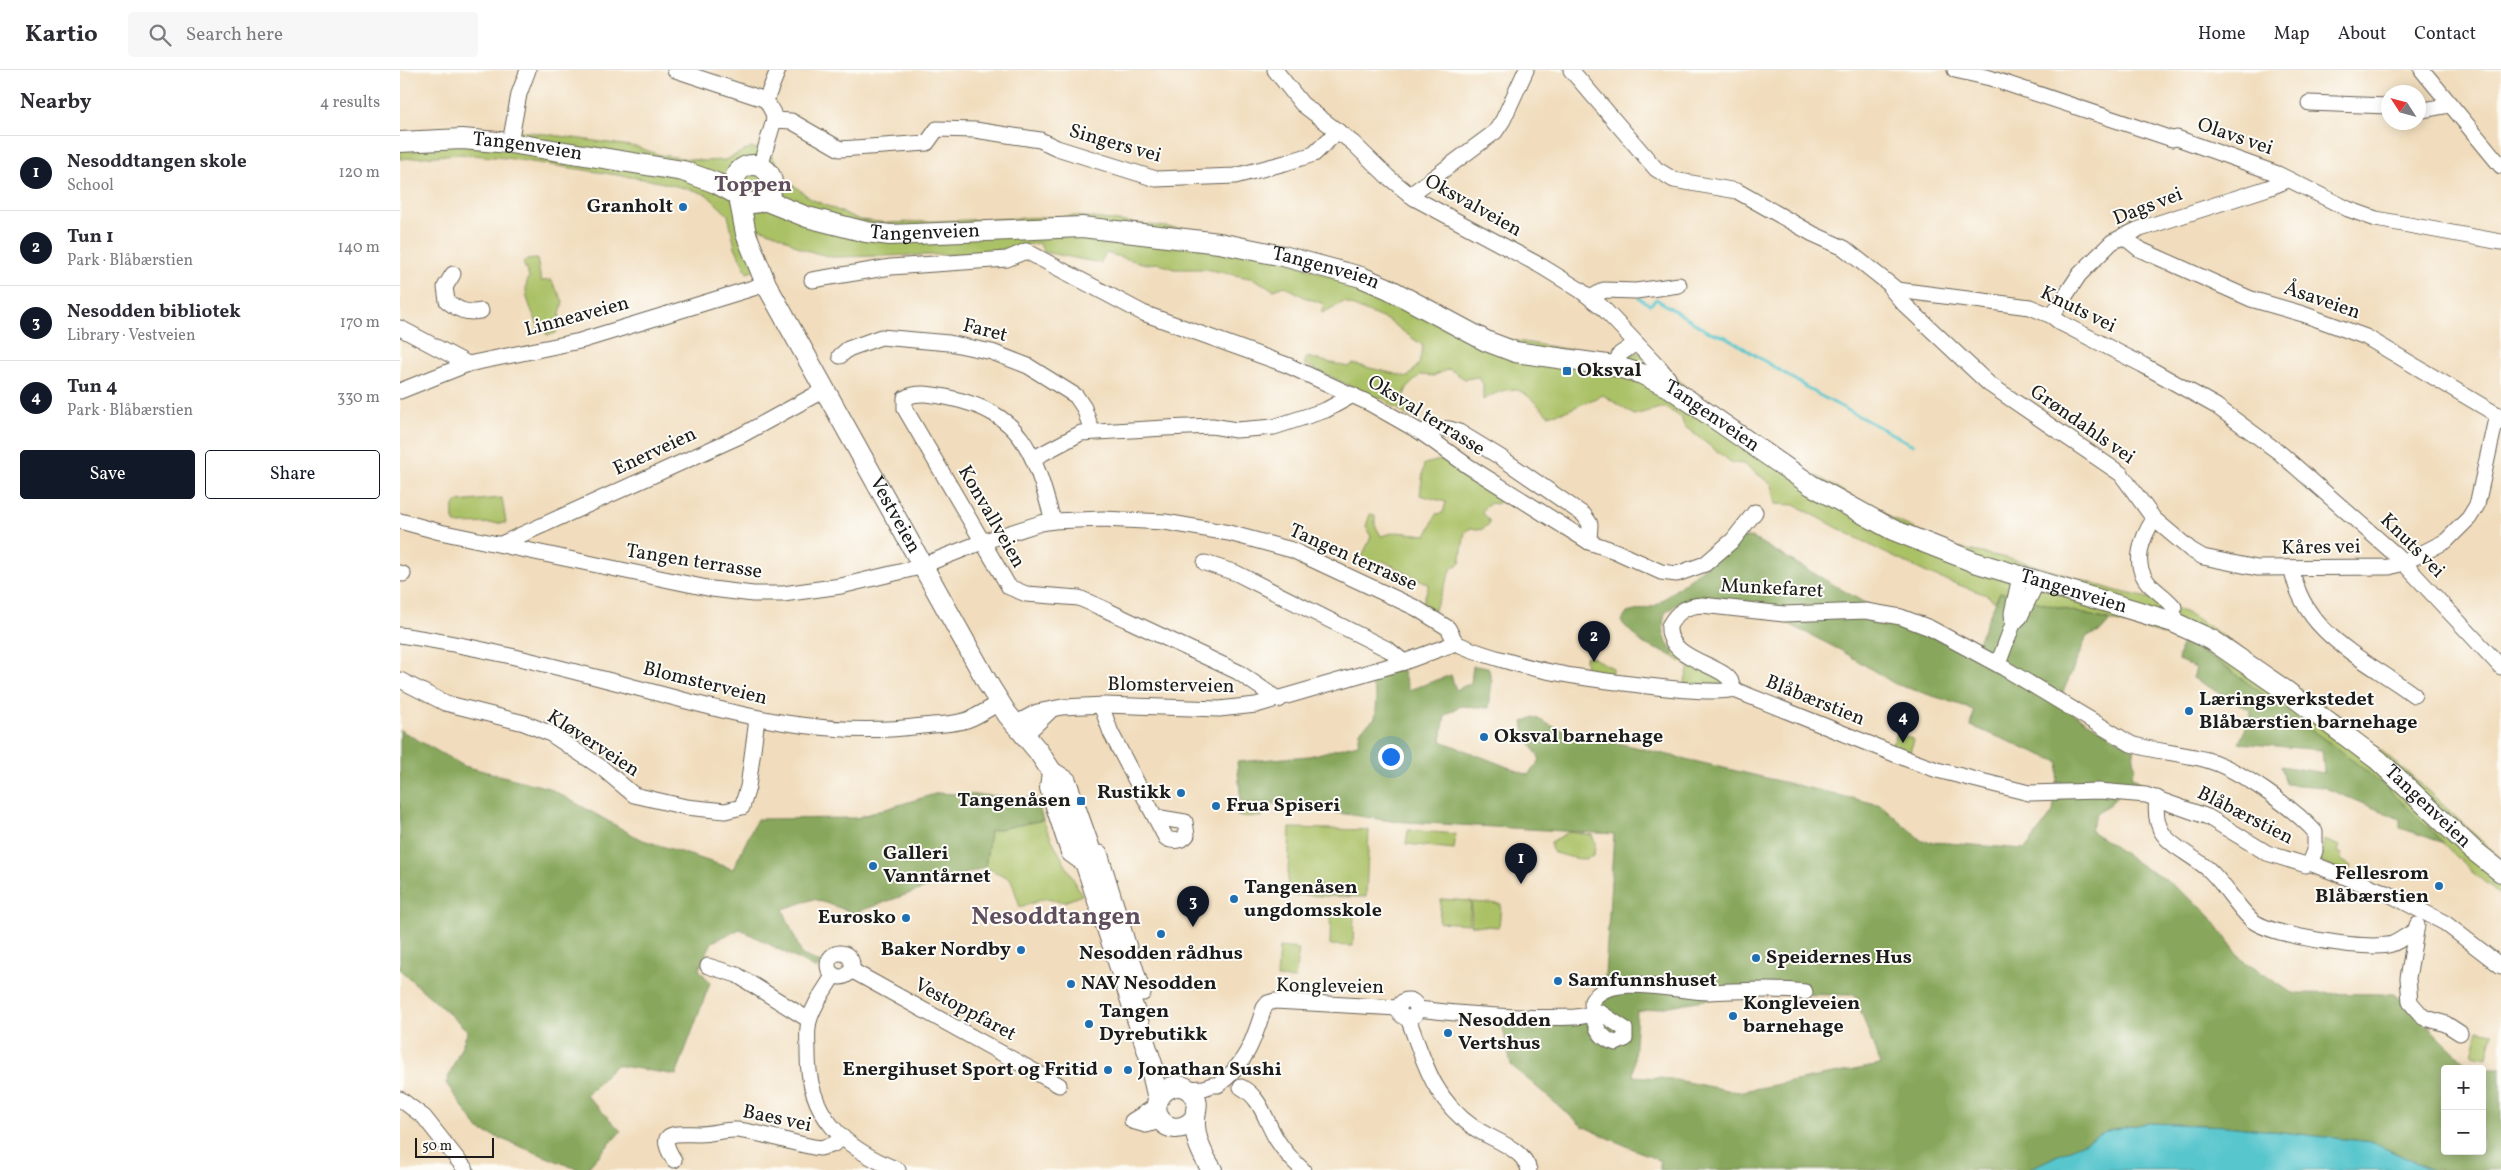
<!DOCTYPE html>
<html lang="en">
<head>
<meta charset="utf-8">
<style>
	:root { --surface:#fff; --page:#f7f7f7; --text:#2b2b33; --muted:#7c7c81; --line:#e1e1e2; --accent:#111827 }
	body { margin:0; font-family:Vollkorn,serif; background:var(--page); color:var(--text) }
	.controls { position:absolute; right:15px; bottom:15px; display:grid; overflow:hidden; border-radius:5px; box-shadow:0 2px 12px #0003 }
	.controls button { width:45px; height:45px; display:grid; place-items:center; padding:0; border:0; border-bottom:1px solid var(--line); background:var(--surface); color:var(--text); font:25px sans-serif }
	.compass { position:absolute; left:1981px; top:15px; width:45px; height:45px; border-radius:50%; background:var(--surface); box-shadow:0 2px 12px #0003; rotate:306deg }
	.scale { position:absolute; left:15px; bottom:12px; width:79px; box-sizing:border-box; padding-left:5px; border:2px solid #1c1c1c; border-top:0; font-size:14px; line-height:18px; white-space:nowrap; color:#1c1c1c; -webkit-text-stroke:4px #fdfcf7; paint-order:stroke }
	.you { position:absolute; left:990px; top:686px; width:18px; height:18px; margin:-12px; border:4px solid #fff; border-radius:50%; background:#1a73e8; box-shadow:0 0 0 8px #1a73e833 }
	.badge { display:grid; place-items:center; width:32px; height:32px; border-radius:50%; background:var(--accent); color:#fff; font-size:16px; font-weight:700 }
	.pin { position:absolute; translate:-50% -41px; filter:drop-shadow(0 1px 2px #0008) }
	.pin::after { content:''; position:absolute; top:26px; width:18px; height:15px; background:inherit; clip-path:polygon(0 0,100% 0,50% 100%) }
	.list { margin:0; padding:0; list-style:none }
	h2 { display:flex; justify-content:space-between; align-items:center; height:65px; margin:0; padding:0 20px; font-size:21px }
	h2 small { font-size:16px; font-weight:400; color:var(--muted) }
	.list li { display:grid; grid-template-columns:32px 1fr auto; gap:15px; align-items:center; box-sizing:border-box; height:75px; padding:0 20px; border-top:1px solid var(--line) }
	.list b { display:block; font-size:19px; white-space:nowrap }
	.list p { margin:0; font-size:16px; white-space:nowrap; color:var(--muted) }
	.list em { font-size:16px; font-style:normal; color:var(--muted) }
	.actions { display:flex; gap:10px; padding:15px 20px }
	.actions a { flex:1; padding:11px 0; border:1px solid var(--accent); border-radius:5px; text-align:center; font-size:18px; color:var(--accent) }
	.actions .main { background:var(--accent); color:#fff }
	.icon { flex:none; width:28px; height:28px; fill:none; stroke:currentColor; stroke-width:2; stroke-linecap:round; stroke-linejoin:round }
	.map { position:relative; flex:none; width:2101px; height:1100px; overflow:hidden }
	header { display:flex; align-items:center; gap:30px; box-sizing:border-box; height:70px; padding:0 25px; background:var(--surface); border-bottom:1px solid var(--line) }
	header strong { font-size:24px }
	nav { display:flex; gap:28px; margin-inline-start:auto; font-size:18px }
	.search { width:350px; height:45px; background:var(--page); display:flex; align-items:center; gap:12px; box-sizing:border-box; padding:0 18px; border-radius:5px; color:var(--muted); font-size:19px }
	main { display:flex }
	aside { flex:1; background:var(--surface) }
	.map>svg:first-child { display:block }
</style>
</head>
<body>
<header>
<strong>Kartio</strong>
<div class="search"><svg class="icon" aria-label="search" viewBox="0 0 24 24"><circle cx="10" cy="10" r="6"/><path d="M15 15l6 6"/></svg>Search here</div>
<nav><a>Home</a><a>Map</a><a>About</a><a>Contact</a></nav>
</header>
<main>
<aside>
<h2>Nearby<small>4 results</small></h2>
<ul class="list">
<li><span class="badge">1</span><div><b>Nesoddtangen skole</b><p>School</p></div><em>120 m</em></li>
<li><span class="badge">2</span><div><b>Tun 1</b><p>Park · Blåbærstien</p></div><em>140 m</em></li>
<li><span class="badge">3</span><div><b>Nesodden bibliotek</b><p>Library · Vestveien</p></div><em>170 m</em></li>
<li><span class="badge">4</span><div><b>Tun 4</b><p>Park · Blåbærstien</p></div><em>330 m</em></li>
</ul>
<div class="actions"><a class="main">Save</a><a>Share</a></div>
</aside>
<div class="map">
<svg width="2101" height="1100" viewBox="0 0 2101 1100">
	<rect width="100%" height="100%" fill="#fdfcf7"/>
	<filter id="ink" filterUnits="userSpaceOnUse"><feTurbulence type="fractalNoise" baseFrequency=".02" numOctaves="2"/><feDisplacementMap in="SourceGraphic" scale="10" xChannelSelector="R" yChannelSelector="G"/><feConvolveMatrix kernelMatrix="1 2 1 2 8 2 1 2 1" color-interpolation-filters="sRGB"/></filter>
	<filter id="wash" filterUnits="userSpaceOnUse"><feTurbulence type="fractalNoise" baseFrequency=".0096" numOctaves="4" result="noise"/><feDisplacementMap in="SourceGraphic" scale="20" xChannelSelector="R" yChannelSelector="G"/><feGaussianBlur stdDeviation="1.12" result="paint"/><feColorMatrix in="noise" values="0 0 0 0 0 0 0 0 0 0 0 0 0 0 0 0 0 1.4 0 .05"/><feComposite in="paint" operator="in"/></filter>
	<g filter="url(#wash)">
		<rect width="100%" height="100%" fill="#f1ddbd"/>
		<!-- green -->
		<g fill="#abc166" stroke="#646e41">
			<path d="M38 59H104L146 64 237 77 260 85 305 91 325 90 352 77 372 86 386 109 411 129 460 150 488 153 677 146 807 162 1105 269 1195 284 1254 283 1266 298 1295 326 1376 382 1478 442 1554 477 1621 491 1717 521 1762 531 1796 548 1937 644 2012 706 2101 789V825L2072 802 1986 717 1943 683 1820 593 1782 572 1758 563 1600 522 1595 532 1587 525 1531 505 1481 481 1395 435 1376 434 1372 415 1344 394 1332 393 1284 356 1281 347 1264 337 1234 345 1203 325 1166 341 1148 345C1122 320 1117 310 1083 330V314L1078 307 1065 309 1049 299 1033 306 1020 305 1007 318 1004 326 1014 347H1009L982 328 977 329 904 294 907 287 948 297 953 294 1008 307 1019 294 1023 276 989 251 944 232 922 243 921 242 924 234 904 227 885 216 874 220 854 209 806 199H774L757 193 746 194 706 183 700 193 644 182 639 173 574 184 431 187 402 179 379 165 359 158V172L366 197 347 203 335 177 328 145 307 125 297 121 250 110 106 88 59 84 0 89V64Z"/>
			<path d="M137 189 141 211 151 210 163 231 156 263 147 265 144 259 140 260C134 244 120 223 129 207L123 193 125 190Z"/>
			<path d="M1049 388 1066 404 1101 427 1097 434 1091 433 1083 439 1082 443 1089 450V454L1081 460 1071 458 1065 462 1060 493 1052 498 1034 541 1022 535 1029 514 981 490 974 497 960 491 971 467 966 456 970 444 975 445V455L981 466 996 462 1027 465 1036 444 1043 443 1046 432 1020 425 1024 394Z"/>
			<path d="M102 428 106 453 56 454C52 446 51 440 56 432Z"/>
			<path d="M1274 583 1324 608 1327 615 1284 614 1289 597 1272 586Z"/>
			<path d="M1189 586 1213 598 1210 606 1186 605 1185 587Z"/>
			<path d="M1498 662 1514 670 1510 682 1491 676Z"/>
			<path d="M837 731 866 733 862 747 837 746Z"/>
			<path d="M643 750C654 777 669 800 682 825L664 832 647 828 620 837 611 809 585 797 590 761Z"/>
			<path d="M890 758 969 760 966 827 887 825Z"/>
			<path d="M1008 760 1056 764 1054 779 1006 774Z"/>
			<path d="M1169 762 1192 765 1195 773 1194 785C1183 794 1167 785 1154 783L1151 778V772Z"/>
			<path d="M1924 770 1940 776 1938 782 1942 784 1940 789 1951 796 1947 804 1920 792Z"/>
			<path d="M1041 829 1071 831 1069 854 1039 852Z"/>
			<path d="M1072 832 1101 834 1099 857 1071 855Z"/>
			<path d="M931 839 954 840 953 876 930 875Z"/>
			<path d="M879 877 899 879 895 909 877 908Z"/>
			<path d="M2078 960 2093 963 2087 987 2072 984Z"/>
		</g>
		<!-- forest -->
		<g fill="#88a75b" stroke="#52623c" fill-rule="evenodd">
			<path d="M1351 467 1498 552 1572 585 1600 522 1710 551 1700 562 1687 566 1658 634 1733 679 1735 697 1731 706 1746 716 1744 720 1724 718 1711 733 1697 743 1690 760 1748 800 1759 805 1807 842 1842 890 1892 923 1994 924 2071 998H2101V1100H2032L1971 1072 1826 1056 1748 1053 1710 1060 1627 1100H1260V1091L1182 1056 1111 995 1101 949 1202 951 1214 764 991 751 880 734 841 732 837 692 909 686 958 674 960 661 975 648 977 630 970 608 1002 599 1009 620 1051 605 1056 620 1071 613 1073 596 1088 597 1092 611 1089 638 1061 636 1045 645 1041 671 1128 705 1140 690 1125 663 1123 652 1134 647 1158 659 1481 735 1522 771 1625 779 1653 742 1659 692 1571 656 1574 641 1567 637 1495 614 1442 581 1389 554 1360 535 1295 528 1279 533 1265 543C1261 561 1264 569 1274 583L1272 586 1242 573 1221 552 1227 543 1255 536 1341 468ZM1337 924 1455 925 1480 995 1337 1022 1271 1009 1233 1006 1237 942ZM2045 999H2082V1081H2045Z"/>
			<path d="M1782 572 1820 593 1943 683 1986 717 2044 773 2000 758V749L1923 717 1886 714 1881 696 1924 703 1922 680 1839 673 1851 646 1850 640 1793 608 1796 598 1778 590Z"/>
			<path d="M0 660 64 696 149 718 240 769 333 799 357 749 456 748 538 723 636 728 643 750 590 761 585 797 454 843 414 829 383 839 402 885 421 893 416 899 340 859 312 872 299 899 310 913 276 1005 216 995 186 1025 221 1061 186 1100H179L79 1060 46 1013 68 961 0 900Z"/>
		</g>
		<!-- water -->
		<path fill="#58c6cd" stroke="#3a7174" d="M1748 1053 1826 1056 1971 1072 2032 1100H1627L1710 1060Z"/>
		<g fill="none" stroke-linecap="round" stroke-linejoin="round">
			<!-- stream -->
			<path stroke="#58c6cd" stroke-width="3" d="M1239 228 1250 235 1256 229 1307 261 1326 267 1419 325 1513 375"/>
		</g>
	</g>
	<g filter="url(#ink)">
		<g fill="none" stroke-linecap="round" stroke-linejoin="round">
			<!-- minor casing -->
			<g stroke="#676054" stroke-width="17">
				<g id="minor">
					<path d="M275 0 366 30 373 43 374 50 360 97"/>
					<path d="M875 0 902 34 953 73 988 107 1014 128 1141 196 1180 220 1202 237 1259 297 1268 308 1272 319"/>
					<path d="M1171 0 1256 99 1274 110 1337 121 1413 164 1444 178 1497 220 1630 237 1652 246 1661 253 1743 295 1816 336 1880 383 1997 486 2101 597"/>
					<path d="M1555 0 1590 8 1772 69 1777 68 1878 104 1948 139 1976 149 2101 172"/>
					<path d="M2022 0 2101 96"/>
					<path d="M366 30 378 0"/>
					<path d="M1909 33 1988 36"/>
					<path d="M2018 41 2050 35"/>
					<path d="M374 50 391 51 440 79 527 73 537 59 575 60 640 70 657 78 756 109 835 106 885 93 914 84 938 61"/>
					<path d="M110 73 119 24 128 0"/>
					<path d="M1010 125 1095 62 1103 50 1126 0"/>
					<path d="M1723 166 1739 179 1851 229 1903 244 1966 267 2101 347"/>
					<path d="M626 181 743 243 887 295 971 334 1022 363 1068 396 1189 472 1215 481 1261 502 1277 504 1305 494 1333 470 1355 442"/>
					<path d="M53 204 45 217 47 231C58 240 67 244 81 241"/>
					<path d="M412 210 491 197 607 189 626 181"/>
					<path d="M1493 218 1492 220 1504 234 1589 314 1721 404 1754 449 1791 480 1803 487 1857 498 1989 497 2003 493 2046 471 2069 448 2077 435 2097 344"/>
					<path d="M1191 228 1204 220 1236 221 1279 215"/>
					<path d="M1652 246 1679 205 1712 172 1737 160 1868 118 1888 110"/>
					<path d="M0 258 68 294"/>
					<path d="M440 286 448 279 481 267 549 273 592 282 628 296 676 326 684 338 692 361"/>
					<path d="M1214 296 1220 284 1236 273"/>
					<path d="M0 321 68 294 180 271 366 214"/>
					<path d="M1022 363 1030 358 1050 359 1059 362 1100 387 1184 445 1190 454 1189 472"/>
					<path d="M634 388 681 363 765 358 812 356 836 360 874 357 926 340 953 325"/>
					<path d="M1754 449C1742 467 1731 494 1749 514 1757 522 1767 528 1774 537L1773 552"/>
					<path d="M0 451 40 462 312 519 353 524H383L441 516 516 498 582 472 641 453 653 451 703 449 765 452 829 463 892 480 1016 538 1048 558 1056 573"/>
					<path d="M653 451C634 384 625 344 550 328 536 325 518 321 505 328V339L609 517 626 524 679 528 702 538 838 602 879 630"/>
					<path d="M101 474 340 366 424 320"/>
					<path d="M805 493 836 503 989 580 1004 592"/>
					<path d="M1892 499C1903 565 1966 589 2014 625"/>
					<path d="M0 503 3 504"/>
					<path d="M1613 554 1620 547 1637 512"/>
					<path d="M0 565C70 575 138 592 207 610 313 637 411 671 522 656 536 654 553 655 567 650 578 646 589 639 600 632"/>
					<path d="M1056 573C1078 584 1126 597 1151 602 1176 607 1318 628 1332 619L1512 691 1537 700 1629 723 1699 721 1746 725 1808 747 1867 783 1906 795 1910 793 1989 824 2045 853 2101 896"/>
					<path d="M1598 594 1613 554 1612 543 1620 507"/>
					<path d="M0 610 45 633 124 653 149 663 202 698 234 725 286 737 325 741 342 737 348 717 357 649"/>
					<path d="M1332 619C1337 594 1266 594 1269 556 1277 541 1287 536 1302 535L1384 544 1466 541 1501 547 1530 558 1604 598 1731 674C1756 682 1782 683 1807 690 1837 698 1895 739 1915 762V781L1910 793"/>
					<path d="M701 635 711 663 766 768C772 772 782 771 787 765L785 752 755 747"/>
					<path d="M615 654 637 642 662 637 705 635 819 639 856 635 1004 592 1056 573"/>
					<path d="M625 665 651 640"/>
					<path d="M1757 728C1751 773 1780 775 1808 799 1824 813 1839 840 1853 851 1874 866 1961 879 1988 875 1997 874 2006 865 2015 861"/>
					<path d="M700 783 743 923"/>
					<path d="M2017 855 2008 908 2010 932 2023 947 2046 954 2060 963"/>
					<circle cx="440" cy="895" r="12"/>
					<path d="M308 896 337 905 409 950"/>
					<path d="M451 900 659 1015"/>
					<path d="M434 905C425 919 415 932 410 948 406 959 408 971 408 982 407 1045 443 1078 498 1100"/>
					<circle cx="1008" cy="939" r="9"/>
					<path d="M1017 939C1069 945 1123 949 1175 947 1184 946 1193 944 1201 943L1225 959V969L1216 973C1196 968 1192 948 1192 931 1210 901 1281 923 1309 922 1342 921 1372 918 1405 922"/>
					<path d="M1008 948C1024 991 1033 1029 1073 1057 1090 1069 1124 1078 1129 1100"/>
					<path d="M841 1017C862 1028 865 1051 877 1070 884 1081 893 1091 903 1100"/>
					<path d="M786 1019 804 1018 812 1015H818C846 995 854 969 864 938L868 933 875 931 998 938"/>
					<path d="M0 1029 24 1047 66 1100"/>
					<path d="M756 1036 732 1051 746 1055 760 1051"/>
					<path d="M274 1090C254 1059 277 1064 299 1064 312 1064 325 1059 337 1060 366 1063 392 1074 420 1078L432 1075 442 1069"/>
				</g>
			</g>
			<!-- major casing -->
			<g stroke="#676054" stroke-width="22">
				<g id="major">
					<path id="s1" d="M0 72 62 69 110 73 283 101 316 113 338 125"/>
					<circle cx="353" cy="114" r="19"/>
					<path id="s2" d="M339 127 346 164 366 214 590 617 607 644 638 681 652 702 666 711 689 776 685 792 753 997 752 1003 758 1029"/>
					<path id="s3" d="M364 130 407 147 466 162 490 165 682 157 819 173 883 186 961 207 987 218 1086 271 1115 282 1214 296 1242 304 1272 319 1411 415 1493 460 1574 492 1773 552 1812 570 1886 621 1978 690 2072 779 2101 802"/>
					<path d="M652 702 650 718 671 782 685 792"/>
					<path d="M794 1049C782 1062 765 1061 757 1044 752 1023 778 1005 793 1024 800 1033 795 1040 795 1050 794 1068 803 1086 812 1100"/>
				</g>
			</g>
			<!-- minor -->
			<use href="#minor" stroke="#fff" stroke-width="15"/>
			<!-- major -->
			<use href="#major" stroke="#fff" stroke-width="20"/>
		</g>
	</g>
	<!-- markers -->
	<g fill="#1f6fb2" stroke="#fdfcf7" stroke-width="2">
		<circle cx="283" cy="137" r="5"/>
		<rect x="1162" y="296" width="10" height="10" rx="2.5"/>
		<circle cx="1789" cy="641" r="5"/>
		<circle cx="1084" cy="667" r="5"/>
		<circle cx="781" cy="723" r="5"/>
		<rect x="676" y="726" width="10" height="10" rx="2.5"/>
		<circle cx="816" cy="736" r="5"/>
		<circle cx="473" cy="796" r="5"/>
		<circle cx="2039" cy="816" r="5"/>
		<circle cx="834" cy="829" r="5"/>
		<circle cx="506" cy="848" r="5"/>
		<circle cx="761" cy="864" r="5"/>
		<circle cx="621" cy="880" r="5"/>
		<circle cx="1356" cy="888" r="5"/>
		<circle cx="1158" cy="911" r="5"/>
		<circle cx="671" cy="914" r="5"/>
		<circle cx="1333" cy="946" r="5"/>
		<circle cx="689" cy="954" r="5"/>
		<circle cx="1048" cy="963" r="5"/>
		<circle cx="708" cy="1000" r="5"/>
		<circle cx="728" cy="1000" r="5"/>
	</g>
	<g text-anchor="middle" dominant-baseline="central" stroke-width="4" stroke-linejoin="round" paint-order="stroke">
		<!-- street labels -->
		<g font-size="20" fill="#1c1c1c" stroke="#fdfcf7">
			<text transform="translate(1835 67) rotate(19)">Olavs vei</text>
			<text transform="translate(715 74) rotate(16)">Singers vei</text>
			<text stroke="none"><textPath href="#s1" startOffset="128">Tangenveien</textPath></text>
			<text transform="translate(1073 136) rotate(29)">Oksvalveien</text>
			<text transform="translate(1748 137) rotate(-21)">Dags vei</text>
			<text stroke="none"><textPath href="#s3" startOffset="166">Tangenveien</textPath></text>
			<text stroke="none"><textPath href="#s3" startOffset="571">Tangenveien</textPath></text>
			<text transform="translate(1922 231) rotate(19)">Åsaveien</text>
			<text transform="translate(1678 240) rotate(26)">Knuts vei</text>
			<text transform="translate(177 247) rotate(-15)">Linneaveien</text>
			<text transform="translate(585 261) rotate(14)">Faret</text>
			<text transform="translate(1026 346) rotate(32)">Oksval terrasse</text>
			<text stroke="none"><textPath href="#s3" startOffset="990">Tangenveien</textPath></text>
			<text transform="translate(1682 355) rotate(35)">Grøndahls vei</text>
			<text transform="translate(255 382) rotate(-25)">Enerveien</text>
			<text stroke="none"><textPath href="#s2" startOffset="356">Vestveien</textPath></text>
			<text transform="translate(591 447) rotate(60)">Konvallveien</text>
			<text transform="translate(2012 476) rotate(45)">Knuts vei</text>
			<text transform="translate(1921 478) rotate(-1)">Kåres vei</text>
			<text transform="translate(953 488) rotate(24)">Tangen terrasse</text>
			<text transform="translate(294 492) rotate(9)">Tangen terrasse</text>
			<text transform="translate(1372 519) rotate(3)">Munkefaret</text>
			<text stroke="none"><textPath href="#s3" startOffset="1395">Tangenveien</textPath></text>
			<text transform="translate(305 614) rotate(14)">Blomsterveien</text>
			<text transform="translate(771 616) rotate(1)">Blomsterveien</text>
			<text transform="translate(1415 631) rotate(22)">Blåbærstien</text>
			<text transform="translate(193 674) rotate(33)">Kløverveien</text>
			<text stroke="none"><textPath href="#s3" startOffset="1815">Tangenveien</textPath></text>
			<text transform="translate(1845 746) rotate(27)">Blåbærstien</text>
			<text transform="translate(930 917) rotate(1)">Kongleveien</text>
			<text transform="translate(565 940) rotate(28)">Vestoppfaret</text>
			<text transform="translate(377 1049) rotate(12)">Baes vei</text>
		</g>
		<!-- poi labels -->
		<g font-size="20" font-weight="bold" fill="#1c1c1c" stroke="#fdfcf7" text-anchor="start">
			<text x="273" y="137" text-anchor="end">Granholt</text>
			<text x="1177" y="301">Oksval</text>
			<text x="1799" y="630">Læringsverkstedet<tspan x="1799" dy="23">Blåbærstien barnehage</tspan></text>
			<text x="1094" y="667">Oksval barnehage</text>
			<text x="771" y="723" text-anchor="end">Rustikk</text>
			<text x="671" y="731" text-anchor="end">Tangenåsen</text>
			<text x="826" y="736">Frua Spiseri</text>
			<text x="483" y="784">Galleri<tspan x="483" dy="23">Vanntårnet</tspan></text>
			<text x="2029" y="804" text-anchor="end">Fellesrom<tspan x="2029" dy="23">Blåbærstien</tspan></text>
			<text x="844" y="818">Tangenåsen<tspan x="844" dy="23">ungdomsskole</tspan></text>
			<text x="496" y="848" text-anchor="end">Eurosko</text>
			<text x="611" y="880" text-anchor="end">Baker Nordby</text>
			<text x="761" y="884" text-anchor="middle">Nesodden rådhus</text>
			<text x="1366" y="888">Speidernes Hus</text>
			<text x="1168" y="911">Samfunnshuset</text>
			<text x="681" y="914">NAV Nesodden</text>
			<text x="1343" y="934">Kongleveien<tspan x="1343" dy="23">barnehage</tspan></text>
			<text x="699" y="942">Tangen<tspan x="699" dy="23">Dyrebutikk</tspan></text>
			<text x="1058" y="951">Nesodden<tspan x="1058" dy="23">Vertshus</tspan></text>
			<text x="698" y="1000" text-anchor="end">Energihuset Sport og Fritid</text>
			<text x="738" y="1000">Jonathan Sushi</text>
		</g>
		<!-- quarter labels -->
		<g font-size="22" font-weight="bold" fill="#5f4e5e" stroke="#fdfcf7">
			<text x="353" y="115">Toppen</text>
		</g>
		<!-- district labels -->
		<g font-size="25" font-weight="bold" fill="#5f4e5e" stroke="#fdfcf7">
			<text x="656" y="847">Nesoddtangen</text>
		</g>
	</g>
</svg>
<div class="controls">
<button>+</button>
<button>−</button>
</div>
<svg class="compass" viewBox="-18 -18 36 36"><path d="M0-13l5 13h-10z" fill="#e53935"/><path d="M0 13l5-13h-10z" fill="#7c7c81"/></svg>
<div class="scale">50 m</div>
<div class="you"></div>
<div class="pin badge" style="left:1121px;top:814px">1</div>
<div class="pin badge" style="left:1194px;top:592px">2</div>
<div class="pin badge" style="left:793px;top:857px">3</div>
<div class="pin badge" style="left:1503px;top:673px">4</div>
</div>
</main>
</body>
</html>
